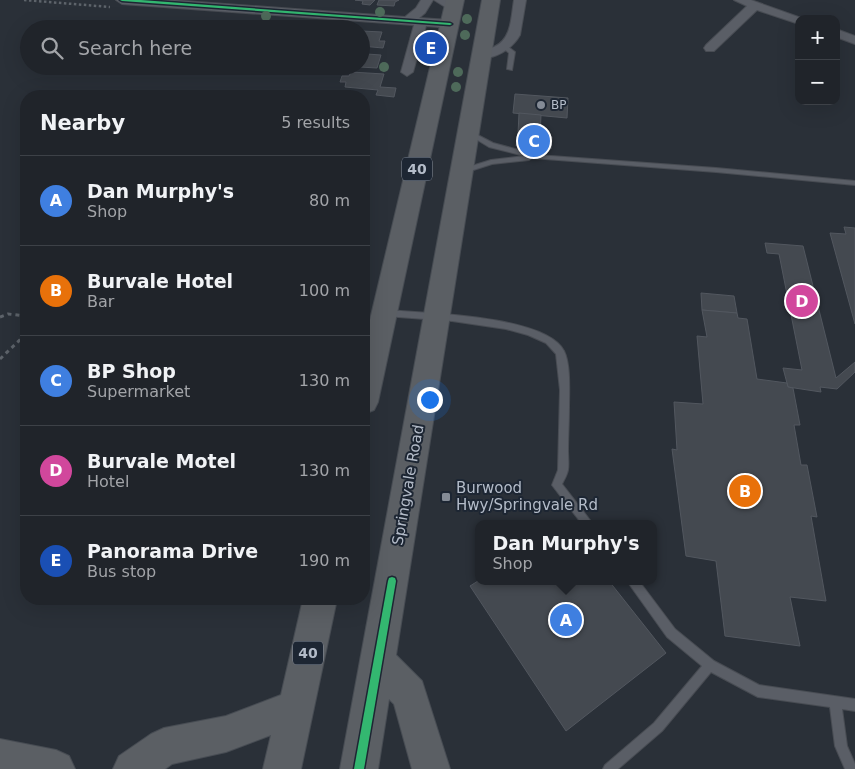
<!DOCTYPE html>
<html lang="en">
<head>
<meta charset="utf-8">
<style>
	:root { --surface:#20242a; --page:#2d3036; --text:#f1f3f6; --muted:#a2a4a8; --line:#3d4147; --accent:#848b96 }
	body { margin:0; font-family:"DejaVu Sans",sans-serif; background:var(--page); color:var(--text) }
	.controls { position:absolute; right:15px; top:15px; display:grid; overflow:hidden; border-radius:10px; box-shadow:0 5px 20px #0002 }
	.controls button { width:45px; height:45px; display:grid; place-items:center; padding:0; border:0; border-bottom:1px solid var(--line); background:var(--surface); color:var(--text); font:25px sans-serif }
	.you { position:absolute; left:429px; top:399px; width:18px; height:18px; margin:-12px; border:4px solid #fff; border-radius:50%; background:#1a73e8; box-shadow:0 0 0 8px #1a73e833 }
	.badge { display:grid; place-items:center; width:32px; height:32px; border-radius:50%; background:var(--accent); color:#fff; font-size:16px; font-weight:700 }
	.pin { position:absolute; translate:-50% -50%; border:2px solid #fff; box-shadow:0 1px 5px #0006 }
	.popup { position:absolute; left:475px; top:520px; width:182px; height:65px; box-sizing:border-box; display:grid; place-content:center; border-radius:10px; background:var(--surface); filter:drop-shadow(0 1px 4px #0005); font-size:16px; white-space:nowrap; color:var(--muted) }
	.popup b { font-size:19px; color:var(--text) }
	.popup::after { content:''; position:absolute; left:50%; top:100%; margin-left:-10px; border:10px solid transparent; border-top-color:var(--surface) }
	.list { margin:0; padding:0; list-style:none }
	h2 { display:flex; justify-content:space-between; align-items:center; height:65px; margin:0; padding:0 20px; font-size:21px }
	h2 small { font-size:16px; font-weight:400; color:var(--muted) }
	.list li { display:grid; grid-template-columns:32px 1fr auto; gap:15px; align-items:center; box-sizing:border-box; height:90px; padding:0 20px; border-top:1px solid var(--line) }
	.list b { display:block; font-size:19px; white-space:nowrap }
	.list p { margin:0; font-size:16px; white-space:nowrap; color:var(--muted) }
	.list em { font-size:16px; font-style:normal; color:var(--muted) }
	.icon { flex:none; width:28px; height:28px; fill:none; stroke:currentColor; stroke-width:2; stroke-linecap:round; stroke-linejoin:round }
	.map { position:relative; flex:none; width:855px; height:769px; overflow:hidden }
	.search { position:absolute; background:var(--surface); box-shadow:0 5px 20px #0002; left:20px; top:20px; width:350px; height:55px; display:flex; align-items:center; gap:12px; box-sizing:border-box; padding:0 18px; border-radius:28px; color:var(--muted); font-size:19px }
	.panel { position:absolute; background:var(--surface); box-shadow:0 5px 20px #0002; left:20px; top:90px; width:350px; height:515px; border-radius:20px }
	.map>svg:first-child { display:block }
</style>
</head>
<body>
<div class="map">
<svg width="855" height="769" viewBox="0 0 855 769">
	<rect width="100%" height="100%" fill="#2a3038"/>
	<!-- building -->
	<g fill="#444950" stroke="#52575f">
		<path d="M355 0H375L370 5 362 4 363 1Z"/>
		<path d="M379 0H399L395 2 394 6 377 5Z"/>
		<path d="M362 31 382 32 379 41H385L383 48 361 46Z"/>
		<path d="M361 50H368L367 54 381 55 377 68 360 67 361 66Z"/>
		<path d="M351 72 384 74 380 87 396 88 394 97 376 95 378 90 345 87 346 82H340L342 76H349Z"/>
		<path d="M515 94 568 98 567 118 513 113Z"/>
		<path d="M519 113 541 115 540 136 518 134Z"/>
		<path d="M518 134 552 137 551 149 516 146Z"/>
		<path d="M844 227 855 228V324L830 233 846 234Z"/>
		<path d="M765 243 803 246 836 378 855 362V372L837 389 820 387 821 392 788 387 783 368 802 370 779 254 767 253Z"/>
		<path d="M701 293 734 296 737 313 702 310Z"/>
		<path d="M702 310 737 313 738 318 747 319 757 379 787 383 788 387 793 388 800 425H794L801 465H807L817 517 811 516 826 601 790 597 800 646 725 636 716 561 686 556 672 449 677 450 674 402 703 404 697 336 707 337Z"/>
		<path d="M478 581H609L666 653 566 731 470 586Z"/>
	</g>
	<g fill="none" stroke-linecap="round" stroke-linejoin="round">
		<!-- service casing -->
		<g stroke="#484c53" stroke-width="2">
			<g id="service">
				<path d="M503 46H507L515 52 512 70 507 69 509 53 503 48Z"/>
				<path d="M468 130 493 143 537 155 716 168 855 181V185L716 172 532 158 529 160 492 164 464 173H462V169L491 160 525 156 489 147 466 133V131Z"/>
				<path d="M385 310C422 313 546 315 564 351 571 365 569 393 569 408 569 422 568 437 568 451 568 457 569 464 568 470 567 475 564 480 562 484L593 524H582L552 485 558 470 560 390 556 354 546 343 528 335 506 329 452 321 385 316 381 313Z"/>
				<path d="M627 581H639L675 629 714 661 759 685 855 699V711L842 709 847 746 855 764V769H845L835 746 830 707 758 697 711 672 662 731 618 769H603L605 765 654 723 702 666 667 637Z"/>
			</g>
		</g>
		<!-- minor casing -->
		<g stroke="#484c53" stroke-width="2">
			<g id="minor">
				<path d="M116 0H170L405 17 416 8 421 0H433L425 13 419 18 450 20 456 24 450 28 426 26 413 72 407 76 401 72 414 25 122 4Z"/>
				<path d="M434 0H449L460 7 458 10H450Z"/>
				<path d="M514 0H526L520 35C512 49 494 61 478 57L476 54C480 49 488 49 494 47 512 39 511 17 514 0Z"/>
				<path d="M734 0H751L804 19H799V24L757 10 714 51H706L704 48 706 45 747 6Z"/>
				<path d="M836 29 855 36V44L836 37Z"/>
			</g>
		</g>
		<!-- trunk casing -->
		<g stroke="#474c53" stroke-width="2">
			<g id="trunk">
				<path d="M446 0H464L378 402 374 410 364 414V345Z"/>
				<path d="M482 0H500L396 655 422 681 450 769H412L394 704 389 699 378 769H340Z"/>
				<path d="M303 599H337L301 769H263L271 735 226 752 172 764 165 769H113L119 756 151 734 164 728 226 716 281 695Z"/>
				<path d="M0 739 56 750 69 756 75 769H0Z"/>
			</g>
		</g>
		<!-- path-far1 -->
		<path stroke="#5d636a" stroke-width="2.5" stroke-dasharray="2.5 2.5" stroke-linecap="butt" d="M24 0 110 7"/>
		<!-- path -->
		<g stroke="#5d636a" stroke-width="3" stroke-dasharray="4 4" stroke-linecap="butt">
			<path d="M0 317 8 314 26 316"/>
			<path d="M0 359 26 334"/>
		</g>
		<!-- service -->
		<use href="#service" fill="#5a5e66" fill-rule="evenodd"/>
		<!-- minor -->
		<use href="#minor" fill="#5a5e66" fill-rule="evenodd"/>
		<!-- trunk -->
		<use href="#trunk" fill="#5b5f64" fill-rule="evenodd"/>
		<!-- cycleway casing -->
		<g stroke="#1d2633" stroke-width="3">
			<g id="cycleway">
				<path d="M120 0H141L450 23 452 24 450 25 122 1Z"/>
				<path d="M392 577 395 578 396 581 364 769H354L388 581 389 578Z"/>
			</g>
		</g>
		<!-- cycleway -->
		<use href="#cycleway" fill="#33b770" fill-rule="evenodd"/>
	</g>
	<!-- trees -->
	<g fill="#4e6a5a">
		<circle cx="380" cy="12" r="5"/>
		<circle cx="266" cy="16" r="5"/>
		<circle cx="467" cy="19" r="5"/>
		<circle cx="465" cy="35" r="5"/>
		<circle cx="384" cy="67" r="5"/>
		<circle cx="458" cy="72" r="5"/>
		<circle cx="456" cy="87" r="5"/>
	</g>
	<!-- markers -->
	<g fill="#848b96" stroke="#1d2633" stroke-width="2">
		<circle cx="541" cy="105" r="5"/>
		<rect x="441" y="492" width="10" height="10" rx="2.5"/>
	</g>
	<g text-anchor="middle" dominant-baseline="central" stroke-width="4" stroke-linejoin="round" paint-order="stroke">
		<!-- far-poi labels -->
		<g font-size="12" fill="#b4bcc9" stroke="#1d2633" text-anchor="start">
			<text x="551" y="105">BP</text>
		</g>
		<!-- shield labels -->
		<g fill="#1d2633" stroke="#878f9c" stroke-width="1">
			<rect x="402" y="157.5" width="30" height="23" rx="4"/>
			<rect x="293" y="641.5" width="30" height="23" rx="4"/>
		</g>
		<g font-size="14" font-weight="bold" fill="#b4bcc9">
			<text x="417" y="169">40</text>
			<text x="308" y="653">40</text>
		</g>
		<!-- street labels -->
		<g font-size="15" fill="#b4bcc9" stroke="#1d2633">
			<text transform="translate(408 485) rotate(-80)">Springvale Road</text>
		</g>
		<!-- poi labels -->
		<g font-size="15" fill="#b4bcc9" stroke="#1d2633" text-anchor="start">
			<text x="456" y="488">Burwood<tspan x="456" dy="17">Hwy/Springvale Rd</tspan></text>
		</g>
	</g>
</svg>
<div class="controls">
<button>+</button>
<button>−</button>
</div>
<div class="you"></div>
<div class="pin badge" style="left:566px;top:620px;background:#3f7fe0">A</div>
<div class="popup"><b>Dan Murphy's</b>Shop</div>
<div class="pin badge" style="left:745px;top:491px;background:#e8710a">B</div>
<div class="pin badge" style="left:534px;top:141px;background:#3f7fe0">C</div>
<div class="pin badge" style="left:802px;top:301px;background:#d1479c">D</div>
<div class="pin badge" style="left:431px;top:48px;background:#1a4fb4">E</div>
<div class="search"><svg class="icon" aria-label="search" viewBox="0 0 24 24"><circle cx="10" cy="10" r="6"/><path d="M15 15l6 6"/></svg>Search here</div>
<section class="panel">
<h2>Nearby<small>5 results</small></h2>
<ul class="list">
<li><span class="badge" style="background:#3f7fe0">A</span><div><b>Dan Murphy's</b><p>Shop</p></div><em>80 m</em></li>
<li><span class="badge" style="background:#e8710a">B</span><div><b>Burvale Hotel</b><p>Bar</p></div><em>100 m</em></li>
<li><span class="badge" style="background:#3f7fe0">C</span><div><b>BP Shop</b><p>Supermarket</p></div><em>130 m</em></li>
<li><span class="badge" style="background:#d1479c">D</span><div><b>Burvale Motel</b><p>Hotel</p></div><em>130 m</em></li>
<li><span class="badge" style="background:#1a4fb4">E</span><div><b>Panorama Drive</b><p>Bus stop</p></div><em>190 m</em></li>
</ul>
</section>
</div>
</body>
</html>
